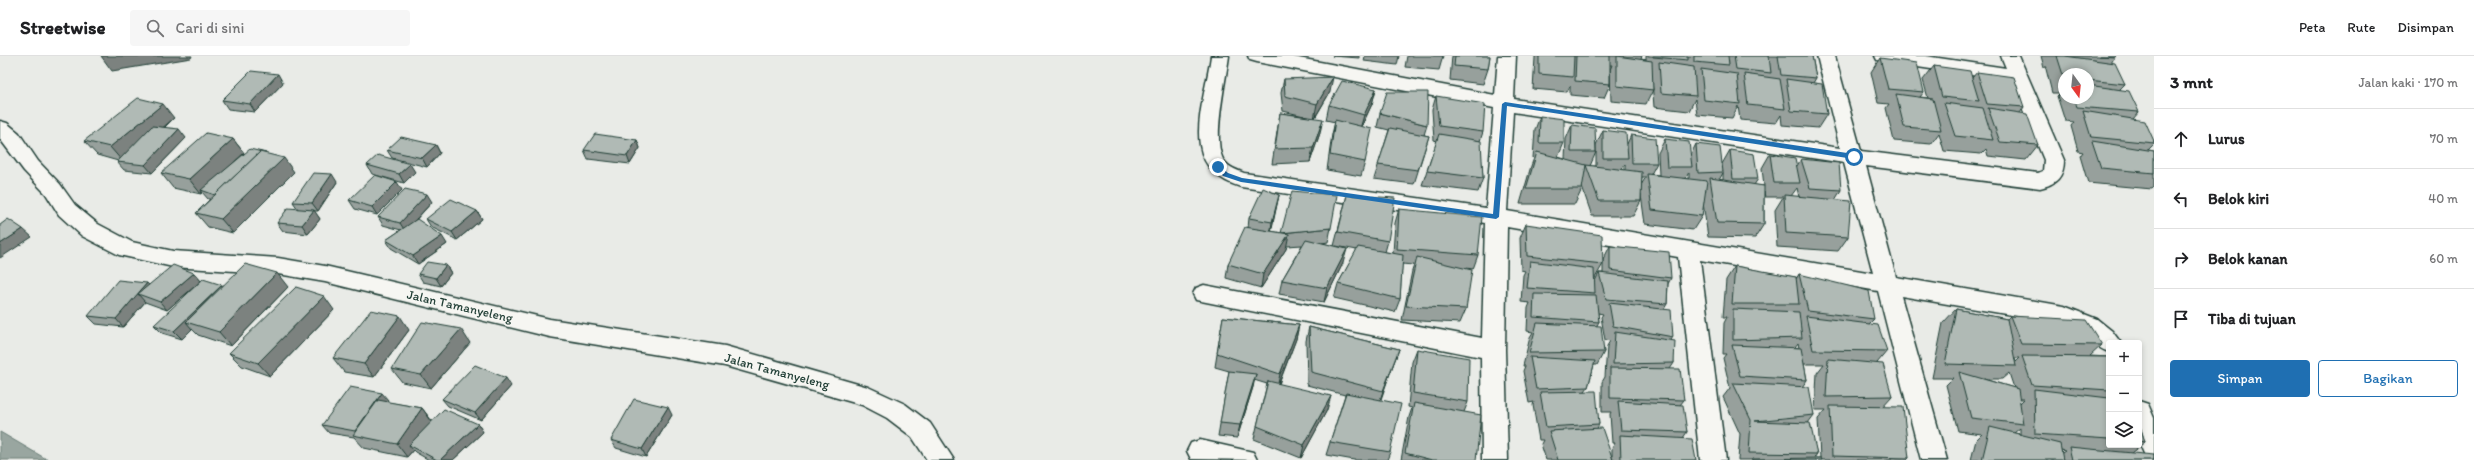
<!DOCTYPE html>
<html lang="id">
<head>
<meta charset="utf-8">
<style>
	:root { --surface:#fff; --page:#f6f6f6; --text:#202124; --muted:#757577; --line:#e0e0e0; --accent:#1f6fb2 }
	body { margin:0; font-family:Itim,sans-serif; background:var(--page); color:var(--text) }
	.controls { position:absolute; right:12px; bottom:12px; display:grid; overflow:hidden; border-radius:4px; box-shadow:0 2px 6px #0003 }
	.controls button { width:36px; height:36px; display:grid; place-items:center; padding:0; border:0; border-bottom:1px solid var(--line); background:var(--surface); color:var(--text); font:20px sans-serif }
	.compass { position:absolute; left:2058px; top:12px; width:36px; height:36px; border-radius:50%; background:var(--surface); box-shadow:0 2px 6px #0003; rotate:165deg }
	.stop { position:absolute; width:12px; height:12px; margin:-9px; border:3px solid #1f6fb2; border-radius:50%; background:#fff }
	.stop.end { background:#1f6fb2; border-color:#fff; box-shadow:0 1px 4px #0008 }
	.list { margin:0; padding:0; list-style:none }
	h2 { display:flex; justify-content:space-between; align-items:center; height:52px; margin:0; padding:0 16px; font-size:17px }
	h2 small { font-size:13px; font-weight:400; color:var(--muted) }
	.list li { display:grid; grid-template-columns:26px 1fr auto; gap:12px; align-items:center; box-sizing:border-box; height:60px; padding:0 16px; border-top:1px solid var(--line) }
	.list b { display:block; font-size:15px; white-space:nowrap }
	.list em { font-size:13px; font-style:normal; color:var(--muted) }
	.actions { display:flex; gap:8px; padding:12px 16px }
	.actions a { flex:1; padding:9px 0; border:1px solid var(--accent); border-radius:4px; text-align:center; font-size:14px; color:var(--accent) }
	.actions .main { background:var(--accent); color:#fff }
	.icon { flex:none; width:22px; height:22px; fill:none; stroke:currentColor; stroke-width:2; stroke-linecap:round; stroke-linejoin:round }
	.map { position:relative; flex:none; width:2154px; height:404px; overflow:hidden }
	header { display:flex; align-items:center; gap:24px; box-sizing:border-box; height:56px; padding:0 20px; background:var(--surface); border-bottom:1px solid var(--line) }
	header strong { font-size:19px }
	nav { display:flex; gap:22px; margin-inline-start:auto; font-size:14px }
	.search { width:280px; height:36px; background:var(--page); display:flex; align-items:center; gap:10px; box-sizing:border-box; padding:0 14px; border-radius:4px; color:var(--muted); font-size:15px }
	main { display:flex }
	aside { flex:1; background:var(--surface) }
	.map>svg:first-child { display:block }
</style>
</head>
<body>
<header>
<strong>Streetwise</strong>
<div class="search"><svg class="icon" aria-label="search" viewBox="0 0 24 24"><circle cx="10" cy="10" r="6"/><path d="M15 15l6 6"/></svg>Cari di sini</div>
<nav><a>Peta</a><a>Rute</a><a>Disimpan</a></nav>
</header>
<main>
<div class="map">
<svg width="2154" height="404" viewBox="0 0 2154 404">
	<rect width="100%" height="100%" fill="#e9ebe7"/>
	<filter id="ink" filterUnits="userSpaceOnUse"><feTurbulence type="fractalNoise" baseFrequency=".025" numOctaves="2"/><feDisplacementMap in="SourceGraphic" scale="8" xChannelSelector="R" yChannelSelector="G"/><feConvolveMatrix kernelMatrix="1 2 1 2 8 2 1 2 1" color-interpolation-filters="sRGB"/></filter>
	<g filter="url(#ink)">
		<!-- water -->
		<path fill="#99a6a0" stroke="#687c75" d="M0 376 48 404H0Z"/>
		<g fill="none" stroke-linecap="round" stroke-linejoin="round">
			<!-- minor casing -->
			<g stroke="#1f3d34" stroke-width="3">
				<g id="minor">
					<path d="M1211 0H1229C1226 24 1213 80 1222 101 1225 110 1236 114 1244 117L1486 152 1494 52 1257 6 1250 4 1248 0H1288L1495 39 1498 0H1516L1514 43 1840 92 1817 0H1835L1861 95 2038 117 2043 115 2044 104 2011 25 1884 6 1877 4 1875 0H1925L2006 12 2001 0H2019L2064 104C2064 121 2056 128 2040 132L1866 110 1896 221 2064 250 2097 263 2112 275 2121 287H2109V296C2093 291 2082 275 2064 268L1901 240 1947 404H1921L1878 235 1700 204 1726 404H1700L1678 201 1507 171 1505 294 1508 404H1482L1481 301 1196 244 1193 238 1196 232 1204 229 1482 282 1485 167 1241 131C1176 112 1204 50 1211 0ZM1513 56 1844 107 1873 217 1507 155Z"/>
					<path d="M0 65 7 67 19 77 38 105 60 128 75 149 98 168 132 186 173 195 278 202 325 210 550 263 725 290 868 331 905 348 930 367 954 404H927L912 381 887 362 862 349 725 310 550 281 325 226 278 218 173 211 119 199 82 180 59 159 46 138 24 115 0 83Z"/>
					<path d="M2139 345 2148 348 2154 362V403L2145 400 2139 386Z"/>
					<path d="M1200 384 1253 396 1257 404 1191 403 1187 395 1191 387Z"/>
				</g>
			</g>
			<!-- minor -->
			<use href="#minor" fill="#f6f6f2" fill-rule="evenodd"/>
		</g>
		<!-- wall -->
		<g fill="#97a09c" stroke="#1f3d34" fill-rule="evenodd">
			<path d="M1332 0H1359V2Z"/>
			<path d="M1365 0H1399L1397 9 1364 5Z"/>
			<path d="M1407 0H1443L1439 14 1405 11Z"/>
			<path d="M1452 0H1490L1488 13 1483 28 1450 24Z"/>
			<path d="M1535 0H1642L1641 3 1646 4V0H1769V1L1770 0H1812L1816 22 1813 27 1827 58 1818 72 1782 69 1781 59 1776 67 1740 64 1738 50 1732 62 1697 59 1695 43 1689 55 1654 51 1652 25 1653 34 1646 48 1611 45 1610 14 1612 9H1610V28L1604 42 1570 39V30L1567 36 1533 33 1535 2Z"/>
			<path d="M2041 0H2115V1L2111 7 2125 28 2120 33 2139 56 2133 63 2154 85V88L2148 94 2154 95V131L2152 133 2088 127 2080 100 2083 96 2078 95 2071 70 2074 66 2065 65 2057 40 2060 37H2052L2046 13 2047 11H2044ZM2064 18H2088V42H2064Z"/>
			<path d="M1880 2 1924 36 1920 41 1928 42 1923 24 1934 10 1972 22 1977 16 2024 51 2020 57 2038 89 2026 104 1988 100 1986 93 1981 98 1944 95 1939 77 1931 88 1894 85 1886 52 1889 48 1878 47 1871 16Z"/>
			<path d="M1284 23 1330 36 1315 62 1320 77 1310 106 1272 108 1280 57 1304 60 1283 55 1281 37Z"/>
			<path d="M283 27 255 56 228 53 222 44Z"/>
			<path d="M1376 33 1372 48 1362 70 1365 106 1361 120 1327 114 1332 78 1335 66 1326 64 1329 49Z"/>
			<path d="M1436 40 1483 76 1480 85 1483 122 1478 136 1422 129 1437 85 1434 84 1432 54Z"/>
			<path d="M1380 57 1427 69 1424 79 1429 80 1414 128 1374 123 1389 74 1377 71Z"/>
			<path d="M1540 60 1564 87 1558 101 1565 103 1566 83 1572 69 1596 96 1590 110H1596V89L1603 74 1627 88 1631 79 1657 107 1651 118 1659 119 1658 97 1665 83 1691 98 1696 88 1722 108 1730 94 1758 123 1754 129 1764 130 1762 112 1770 98 1797 110 1801 103 1841 134 1835 144 1848 181 1838 195 1777 191 1775 154 1783 141H1765L1764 136V168L1755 182 1708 181 1703 147 1702 160 1693 174 1645 168 1641 139V145L1633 160H1592L1582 131V133L1575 148H1520L1531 110 1534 102H1533L1535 74ZM1625 108V114L1622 113ZM1689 116V123L1686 122ZM1723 117V124H1719ZM1642 121H1646L1641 129ZM1797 132 1799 141 1791 140Z"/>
			<path d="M174 62 164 72 186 82 152 117 124 114 117 106 118 105 97 99 84 85Z"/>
			<path d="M233 83 244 97 235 105 294 116 233 177 208 171 196 157 210 143H208L202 136 201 138 173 132 161 117Z"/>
			<path d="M637 84 640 92 630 108 588 103 584 94Z"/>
			<path d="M436 89 440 97 427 111 392 102 387 94Z"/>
			<path d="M367 109 415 116 404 127 372 118Z"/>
			<path d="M337 126 318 155H314L320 163 308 178 283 175 277 167 298 153 293 146Z"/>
			<path d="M402 134 377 159 355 153 349 144Z"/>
			<path d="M1279 139 1271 175 1281 177 1331 172 1328 186 1322 187 1334 190 1347 139 1388 185 1385 196 1393 197 1395 167 1399 153 1478 199 1473 213 1466 212V253L1460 267 1402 264 1412 215 1414 209 1402 208 1400 243 1395 256 1334 242 1338 228 1357 194 1336 190 1343 207 1324 246 1279 238 1282 224 1302 189 1287 190 1286 193 1261 232 1226 222 1228 208 1248 172 1249 162Z"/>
			<path d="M432 146 415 165 447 188 418 208 391 192 386 184 401 174 383 169 378 161Z"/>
			<path d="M477 155 482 163 457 184 431 171 426 163Z"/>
			<path d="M1526 168 1603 208 1595 222V225L1599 217H1603V204L1610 190 1671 222 1668 228 1667 248 1664 253 1673 281 1671 284 1674 307 1670 313 1684 344 1680 349 1687 376 1683 382 1696 404H1546L1541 388 1543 384H1539L1533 349 1534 346 1529 347 1523 315 1525 310H1523L1530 281 1533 276 1527 275 1528 252 1530 247 1521 246 1523 219 1525 215 1521 214 1520 182ZM1598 257 1603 258 1601 261 1605 284 1610 285 1607 290 1605 321 1602 326V356H1611L1610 358 1612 387H1615L1612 392V402L1597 373 1599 368 1585 335 1588 331 1594 309H1597L1604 296 1597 269 1599 266Z"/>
			<path d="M446 209 451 217 441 230 423 226 418 218Z"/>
			<path d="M1735 210 1796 223 1799 218 1874 263 1869 268 1887 295 1877 307 1892 340 1882 351 1909 402 1907 404H1738L1740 378 1723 341 1730 332 1723 302 1726 298H1723L1724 267 1727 261H1723L1726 224ZM1798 287 1799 292 1795 291ZM1804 308H1824L1817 317 1815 354H1826L1818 363 1820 402H1814L1817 398 1808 367 1814 359 1802 331 1807 324Z"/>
			<path d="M194 217 201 225 167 254 145 246 123 271 96 268 88 260 147 227 149 229Z"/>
			<path d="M223 229 288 231 231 290 198 279 192 273 182 283 162 277 154 269Z"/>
			<path d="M1956 253 2007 263 2010 260 2102 289 2090 300 2109 301V389H2139V367L2145 386 2131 397 2154 404H1971L1976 384 1982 378 1958 375 1946 329 1953 322H1932L1943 267ZM2015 302H2020L2016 306ZM2009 317 2014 332 1984 323H2002ZM2019 343H2024L2020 347ZM2020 372V378L2014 377ZM2061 394 2065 395 2062 397Z"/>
			<path d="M334 254 270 320 242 310 229 297Z"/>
			<path d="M1223 261 1299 269 1296 283 1279 328 1327 354 1301 402 1254 383 1267 328 1254 324 1253 331 1237 382 1218 380 1229 315 1215 311Z"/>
			<path d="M1309 271 1399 293 1380 344 1390 396 1387 404H1354L1326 399 1345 339 1307 329 1306 285Z"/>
			<path d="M409 274 374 321 344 316 333 302Z"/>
			<path d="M470 287 431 332 402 326 392 313Z"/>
			<path d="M1417 293 1468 346 1464 356 1476 404H1401L1409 361 1412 352 1408 351 1412 306Z"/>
			<path d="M511 330 481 364 448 350 442 343Z"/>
			<path d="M388 344 387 346 422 352 432 365 478 368 483 376 453 404H429L415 396 413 394 407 401 364 392 354 381 329 377 322 369Z"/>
			<path d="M672 359 646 401 616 392 611 384Z"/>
		</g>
		<!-- shaded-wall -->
		<g fill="#7b827f" stroke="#1f3d34">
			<path d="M101 0H192L191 2 112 15Z"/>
			<path d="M278 18 283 27 255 56 250 48Z"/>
			<path d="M1333 21 1330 36 1314 63 1317 48Z"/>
			<path d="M1376 33 1372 48 1360 73 1364 59Z"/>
			<path d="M163 48 174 62 123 106 110 91Z"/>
			<path d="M1323 63 1320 77 1310 106 1313 92Z"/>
			<path d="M179 73 186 82 152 117 145 109Z"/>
			<path d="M233 83 244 97 203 135 201 134 202 136 201 138 189 123Z"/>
			<path d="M637 84 640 92 630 108 627 100Z"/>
			<path d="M436 89 440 97 427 111 422 102Z"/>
			<path d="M284 102 294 116 233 177 221 163Z"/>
			<path d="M410 108 415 116 404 127 399 118Z"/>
			<path d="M332 118 337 126 318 155 312 147Z"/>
			<path d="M397 126 402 134 377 159 372 151Z"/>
			<path d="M427 138 432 146 405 175 400 167Z"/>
			<path d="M1279 139 1270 181 1272 166Z"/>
			<path d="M314 154 320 163 308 178 302 169Z"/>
			<path d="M477 155 482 163 457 184 452 176Z"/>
			<path d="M23 173 32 181 0 202V188Z"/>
			<path d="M1289 178 1286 193 1261 232 1263 218Z"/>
			<path d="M442 180 447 188 418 208 413 200Z"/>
			<path d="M1347 193 1343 207 1324 246 1327 232Z"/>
			<path d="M446 209 451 217 441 230 436 222Z"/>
			<path d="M194 217 201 225 167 254 160 246Z"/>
			<path d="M277 217 288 231 231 290 219 276Z"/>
			<path d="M147 227 155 235 138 238 145 246 123 271 116 263Z"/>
			<path d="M222 229 186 266 192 273 182 283 174 275Z"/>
			<path d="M324 240 334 254 270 320 258 307Z"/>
			<path d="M400 260 409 274 374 321 364 308Z"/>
			<path d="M1299 269 1296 283 1277 332 1280 318Z"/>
			<path d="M461 273 470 287 431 332 421 319Z"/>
			<path d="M1399 293 1394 306 1379 349 1383 335Z"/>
			<path d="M1256 318 1253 331 1237 382 1240 369Z"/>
			<path d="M506 322 511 330 481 364 475 357Z"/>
			<path d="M382 337 388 344 362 381 360 380 355 375Z"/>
			<path d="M1331 340 1327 354 1301 402 1304 389Z"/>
			<path d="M668 351 672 359 646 401 642 393Z"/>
			<path d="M422 352 432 366 409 389 413 394 407 401 397 388Z"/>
			<path d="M478 368 483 376 453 404H440Z"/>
		</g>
		<!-- building -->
		<g fill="#b0bab5" stroke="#1f3d34">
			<path d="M1455 0H1490L1488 13 1454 10Z"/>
			<path d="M1539 0H1574L1573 21 1539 18Z"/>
			<path d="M1576 0H1610V28L1575 25Z"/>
			<path d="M1617 0 1652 5 1653 34 1617 30Z"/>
			<path d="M1653 0H1688V4L1653 1Z"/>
			<path d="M1694 0H1728L1729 9 1694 6Z"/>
			<path d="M1734 0H1769L1771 17 1736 13Z"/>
			<path d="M1778 0H1812L1816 22 1781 19Z"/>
			<path d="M2057 0H2065L2115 7 2125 28 2088 24V18H2064V22Z"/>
			<path d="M2099 0H2115V1Z"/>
			<path d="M1880 2 1917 7 1924 36 1888 33Z"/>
			<path d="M1659 6 1694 11 1696 40 1661 37Z"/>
			<path d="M1934 10 1970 15 1979 45 1942 41Z"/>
			<path d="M1701 13 1737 18 1740 48 1704 44Z"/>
			<path d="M251 15 278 18 250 48 222 44Z"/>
			<path d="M1977 16 2014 21 2024 51 1987 48Z"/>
			<path d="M1744 18 1780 23 1785 53 1748 49Z"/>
			<path d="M1333 21 1317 48 1285 40 1284 23Z"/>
			<path d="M1786 23 1822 28 1827 58 1791 55Z"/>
			<path d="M1342 25 1376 33 1364 59 1329 49Z"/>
			<path d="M2088 29 2129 35 2139 56 2077 51 2074 42H2088Z"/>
			<path d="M1387 36H1428L1427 69 1380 57Z"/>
			<path d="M1896 38 1933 43 1941 74 1904 71Z"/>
			<path d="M1436 40 1485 48 1483 76 1439 70Z"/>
			<path d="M138 42 163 48 110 91 84 85Z"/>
			<path d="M1944 47 1983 52 1993 84 1955 80Z"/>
			<path d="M1988 52 2027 58 2038 89 2000 86Z"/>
			<path d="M2083 55 2145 65 2154 85V87L2091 81Z"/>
			<path d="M1280 57 1323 63 1313 92 1275 93Z"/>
			<path d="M1540 60 1564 63V87H1539Z"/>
			<path d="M1335 64 1372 73 1365 106 1330 99Z"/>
			<path d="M1572 69 1595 72 1596 96H1571Z"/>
			<path d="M152 70 179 73 145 109 117 106Z"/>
			<path d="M1390 72 1429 80 1418 114 1378 109Z"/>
			<path d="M1603 74 1626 77 1628 102H1603Z"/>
			<path d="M206 77 233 83 189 123 161 117Z"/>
			<path d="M595 78 637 84 627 100 584 94Z"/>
			<path d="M1439 78 1481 85 1483 122 1427 115Z"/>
			<path d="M1631 79 1655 82 1657 107H1632Z"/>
			<path d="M401 81 436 89 422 102 387 94Z"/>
			<path d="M1665 83 1689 86 1692 111H1667Z"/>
			<path d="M2092 85 2154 95V117L2101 112Z"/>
			<path d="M1696 88 1720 91 1723 116 1698 117Z"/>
			<path d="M250 93 266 97 260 96 215 139 201 134Z"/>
			<path d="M1730 94 1754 98 1758 123H1733Z"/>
			<path d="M260 96 284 102 221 163 196 157Z"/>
			<path d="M1537 96 1586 109 1582 133H1526Z"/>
			<path d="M1770 98 1795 102 1800 127H1774Z"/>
			<path d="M378 99 410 108 399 118 367 109Z"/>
			<path d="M1801 103 1839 107 1841 134 1810 132Z"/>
			<path d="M1586 109 1642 116 1641 145H1599Z"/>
			<path d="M313 117 332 118 312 147 293 146Z"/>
			<path d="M1647 118 1707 125 1702 160 1652 154Z"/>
			<path d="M375 119 397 126 372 151 349 144Z"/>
			<path d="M1710 122 1764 130V168L1717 167Z"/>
			<path d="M1263 132 1279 139 1272 166 1249 162Z"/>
			<path d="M405 133 427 138 400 167 378 161Z"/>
			<path d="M1292 135 1337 139 1331 172 1281 177Z"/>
			<path d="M1347 139 1395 142 1388 185 1338 176Z"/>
			<path d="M1784 139 1851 145 1848 181 1786 177Z"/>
			<path d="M451 143 477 155 452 176 426 163Z"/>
			<path d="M288 152 314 154 302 169 277 167Z"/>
			<path d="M1399 153 1482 161 1478 199 1397 193Z"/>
			<path d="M8 163 23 173 0 188V169Z"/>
			<path d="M417 163 442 180 413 200 386 184Z"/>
			<path d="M1526 168 1602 179 1603 208 1527 200Z"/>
			<path d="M1245 171 1289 178 1263 218 1228 208Z"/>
			<path d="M1306 183 1347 193 1327 232 1282 224Z"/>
			<path d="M1610 190 1669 196 1671 222 1610 214Z"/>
			<path d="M1358 191 1403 199 1400 243 1338 228Z"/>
			<path d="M1417 201 1472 214 1466 253 1406 250Z"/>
			<path d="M1530 205 1594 213 1595 237 1527 232Z"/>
			<path d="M427 206 446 209 436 222 418 218Z"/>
			<path d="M245 208 277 217 219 276 186 266Z"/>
			<path d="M173 209 194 217 160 246 138 238Z"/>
			<path d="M1735 210 1796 221 1799 248H1732Z"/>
			<path d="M1599 217 1668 225 1667 248 1606 243Z"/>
			<path d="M1799 218 1869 235 1874 263 1808 255Z"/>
			<path d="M203 223 222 229 174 275 154 269Z"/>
			<path d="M118 224 147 227 116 263 88 260Z"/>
			<path d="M296 231 324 240 258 307 229 297Z"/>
			<path d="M1534 238 1596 239 1599 266 1533 261Z"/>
			<path d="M1609 247 1671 254 1673 281 1613 270Z"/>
			<path d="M1733 253 1799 256 1802 282 1733 284Z"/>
			<path d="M1956 253 2007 263 2016 310 1945 308Z"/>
			<path d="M371 254 400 260 364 308 333 302Z"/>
			<path d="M1806 260 1878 269 1887 295 1813 294Z"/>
			<path d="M2010 260 2086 264 2102 289 2021 288Z"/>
			<path d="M1223 261 1299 269 1280 318 1217 297Z"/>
			<path d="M422 266 461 273 421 319 392 313Z"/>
			<path d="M1537 267 1601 270 1604 296 1529 297Z"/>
			<path d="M1309 271 1399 293 1383 335 1311 316Z"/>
			<path d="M1615 276 1675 285 1674 307 1613 308Z"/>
			<path d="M1732 289 1801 292 1807 324 1740 320Z"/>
			<path d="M1417 293 1469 302 1468 346 1413 337Z"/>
			<path d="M2022 300 2109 301V334L2032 329Z"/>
			<path d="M1530 301 1595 305 1588 331 1536 333Z"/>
			<path d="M1828 303 1883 308 1892 340 1826 341Z"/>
			<path d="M475 309 506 322 475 357 442 343Z"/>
			<path d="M1610 312 1680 313 1684 344 1610 342Z"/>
			<path d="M1229 315 1256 318 1240 369 1220 367Z"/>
			<path d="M1959 316 2018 333 2023 368 1971 362Z"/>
			<path d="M1268 325 1331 340 1304 389 1257 370Z"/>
			<path d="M1733 327 1809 331 1814 359 1755 365 1810 367 1817 398 1749 397 1751 364Z"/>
			<path d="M350 331 382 337 355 375 322 369Z"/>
			<path d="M2034 333 2109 342V383L2035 378Z"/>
			<path d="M1596 335 1599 368 1546 371 1540 336Z"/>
			<path d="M1346 337 1401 348 1390 396 1330 386Z"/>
			<path d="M634 343 668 351 642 393 611 384Z"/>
			<path d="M378 344 422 352 397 388 353 379Z"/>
			<path d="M1618 345 1683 349 1687 376 1621 374Z"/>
			<path d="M1414 347 1481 359 1476 404H1432L1405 397Z"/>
			<path d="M1830 350 1903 351 1909 402 1832 400Z"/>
			<path d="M444 353 478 368 440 404H437L409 389Z"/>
			<path d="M2139 367 2145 386 2139 385Z"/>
			<path d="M1990 371 2060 388 2063 404H1982Z"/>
			<path d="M1602 372 1613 404H1558L1549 375Z"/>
			<path d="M1620 379 1692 383 1696 404H1621Z"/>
			<path d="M2069 391 2154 399V404H2072Z"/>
			<path d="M1821 402 1822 404H1752V403Z"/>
		</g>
	</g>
	<!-- route -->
	<path fill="#1f6fb2" d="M1505 46 1854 98 1857 101 1854 103 1507 50 1499 161 1496 163 1241 126 1223 120 1215 111 1220 110 1228 117 1242 122 1493 158 1502 48Z"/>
	<g text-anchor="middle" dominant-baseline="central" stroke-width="3.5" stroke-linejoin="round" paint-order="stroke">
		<!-- street labels -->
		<g font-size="13" fill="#1f3d34" stroke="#f6f6f2">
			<text transform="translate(460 250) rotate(13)">Jalan Tamanyeleng</text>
			<text transform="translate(777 315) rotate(15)">Jalan Tamanyeleng</text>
		</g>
	</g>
</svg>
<div class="controls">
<button>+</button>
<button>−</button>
<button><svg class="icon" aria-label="layers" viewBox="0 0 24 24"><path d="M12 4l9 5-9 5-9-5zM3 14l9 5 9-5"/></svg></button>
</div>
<svg class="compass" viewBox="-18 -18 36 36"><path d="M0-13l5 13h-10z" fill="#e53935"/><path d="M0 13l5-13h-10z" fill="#757577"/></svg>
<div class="stop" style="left:1854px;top:101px"></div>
<div class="stop end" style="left:1218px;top:111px"></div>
</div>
<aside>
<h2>3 mnt<small>Jalan kaki · 170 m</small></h2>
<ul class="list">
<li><svg class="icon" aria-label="ahead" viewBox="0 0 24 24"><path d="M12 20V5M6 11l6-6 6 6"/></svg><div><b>Lurus</b></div><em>70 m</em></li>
<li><svg class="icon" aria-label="left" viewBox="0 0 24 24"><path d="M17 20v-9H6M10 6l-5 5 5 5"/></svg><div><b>Belok kiri</b></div><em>40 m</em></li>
<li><svg class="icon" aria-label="right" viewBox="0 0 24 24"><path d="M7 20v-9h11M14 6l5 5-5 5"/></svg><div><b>Belok kanan</b></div><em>60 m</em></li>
<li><svg class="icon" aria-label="arrive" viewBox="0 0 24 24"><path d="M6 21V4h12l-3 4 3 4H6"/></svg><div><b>Tiba di tujuan</b></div></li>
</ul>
<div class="actions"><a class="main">Simpan</a><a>Bagikan</a></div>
</aside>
</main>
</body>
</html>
